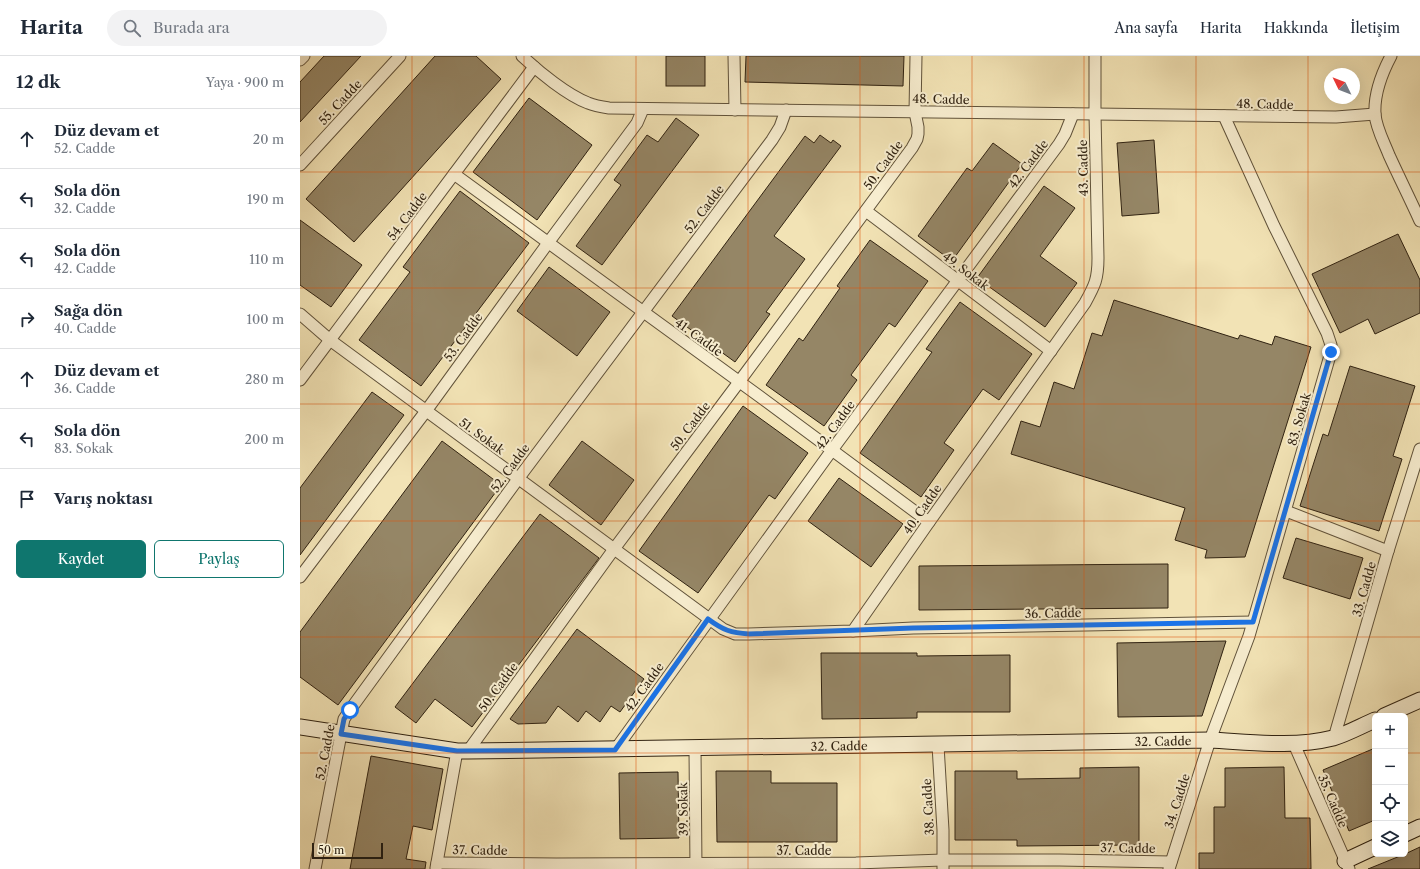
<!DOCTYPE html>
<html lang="tr">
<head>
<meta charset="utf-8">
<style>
	:root { --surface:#fff; --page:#f2f2f3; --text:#1f2937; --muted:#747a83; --line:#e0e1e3; --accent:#0f766e }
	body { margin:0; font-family:"Libre Caslon Text",serif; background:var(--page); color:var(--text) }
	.controls { position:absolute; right:12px; bottom:12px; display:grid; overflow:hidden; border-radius:6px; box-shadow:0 4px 16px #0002 }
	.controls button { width:36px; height:36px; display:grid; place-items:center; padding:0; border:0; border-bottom:1px solid var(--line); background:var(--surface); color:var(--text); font:20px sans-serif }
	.compass { position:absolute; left:1024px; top:12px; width:36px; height:36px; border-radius:50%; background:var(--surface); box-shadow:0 4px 16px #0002; rotate:313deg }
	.scale { position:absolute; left:12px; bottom:10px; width:71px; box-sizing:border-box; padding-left:4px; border:2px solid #302211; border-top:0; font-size:11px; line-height:14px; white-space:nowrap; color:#302211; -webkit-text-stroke:3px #f7edcf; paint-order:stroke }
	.stop { position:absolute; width:12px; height:12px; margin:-9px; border:3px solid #1a73e8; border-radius:50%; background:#fff }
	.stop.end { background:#1a73e8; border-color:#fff; box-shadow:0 1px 4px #0008 }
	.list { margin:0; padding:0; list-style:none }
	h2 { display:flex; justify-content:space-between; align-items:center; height:52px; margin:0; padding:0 16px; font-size:17px }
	h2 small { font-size:13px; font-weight:400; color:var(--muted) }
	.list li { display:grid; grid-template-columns:26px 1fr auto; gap:12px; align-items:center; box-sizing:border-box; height:60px; padding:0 16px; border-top:1px solid var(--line) }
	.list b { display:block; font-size:15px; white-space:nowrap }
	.list p { margin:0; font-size:13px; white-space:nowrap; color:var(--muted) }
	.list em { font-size:13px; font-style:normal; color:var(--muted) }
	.actions { display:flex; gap:8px; padding:12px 16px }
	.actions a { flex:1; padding:9px 0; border:1px solid var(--accent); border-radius:6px; text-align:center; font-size:14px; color:var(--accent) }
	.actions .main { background:var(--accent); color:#fff }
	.icon { flex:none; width:22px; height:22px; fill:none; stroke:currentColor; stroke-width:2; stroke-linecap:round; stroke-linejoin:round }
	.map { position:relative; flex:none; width:1120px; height:813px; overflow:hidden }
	header { display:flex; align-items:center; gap:24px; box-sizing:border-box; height:56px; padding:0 20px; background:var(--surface); border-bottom:1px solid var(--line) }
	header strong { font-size:19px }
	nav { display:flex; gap:22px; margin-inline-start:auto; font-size:14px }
	.search { width:280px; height:36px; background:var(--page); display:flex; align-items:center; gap:10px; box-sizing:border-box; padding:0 14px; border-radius:22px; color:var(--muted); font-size:15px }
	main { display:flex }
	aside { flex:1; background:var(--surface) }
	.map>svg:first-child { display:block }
</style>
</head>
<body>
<header>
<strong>Harita</strong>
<div class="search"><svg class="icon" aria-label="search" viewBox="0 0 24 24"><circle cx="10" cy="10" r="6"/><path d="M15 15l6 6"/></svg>Burada ara</div>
<nav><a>Ana sayfa</a><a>Harita</a><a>Hakkında</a><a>İletişim</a></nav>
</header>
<main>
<aside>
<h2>12 dk<small>Yaya · 900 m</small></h2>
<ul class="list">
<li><svg class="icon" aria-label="ahead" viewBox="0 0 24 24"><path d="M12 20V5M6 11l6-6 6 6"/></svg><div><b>Düz devam et</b><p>52. Cadde</p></div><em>20 m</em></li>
<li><svg class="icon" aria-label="left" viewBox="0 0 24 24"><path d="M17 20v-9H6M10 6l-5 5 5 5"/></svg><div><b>Sola dön</b><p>32. Cadde</p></div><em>190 m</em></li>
<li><svg class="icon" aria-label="left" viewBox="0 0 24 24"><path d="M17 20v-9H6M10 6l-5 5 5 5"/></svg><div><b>Sola dön</b><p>42. Cadde</p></div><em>110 m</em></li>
<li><svg class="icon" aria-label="right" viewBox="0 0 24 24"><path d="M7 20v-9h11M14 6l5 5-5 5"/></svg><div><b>Sağa dön</b><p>40. Cadde</p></div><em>100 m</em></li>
<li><svg class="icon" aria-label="ahead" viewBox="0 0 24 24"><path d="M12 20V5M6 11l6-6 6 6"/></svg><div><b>Düz devam et</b><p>36. Cadde</p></div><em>280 m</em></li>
<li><svg class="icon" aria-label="left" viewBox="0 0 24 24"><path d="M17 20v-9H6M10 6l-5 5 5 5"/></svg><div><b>Sola dön</b><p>83. Sokak</p></div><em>200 m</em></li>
<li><svg class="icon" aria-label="arrive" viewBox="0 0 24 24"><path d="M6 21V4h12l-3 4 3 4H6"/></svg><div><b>Varış noktası</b></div></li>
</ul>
<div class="actions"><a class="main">Kaydet</a><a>Paylaş</a></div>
</aside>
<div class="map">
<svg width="1120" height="813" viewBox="0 0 1120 813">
	<rect width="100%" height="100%" fill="#f2e3b5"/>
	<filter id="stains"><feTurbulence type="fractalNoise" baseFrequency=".005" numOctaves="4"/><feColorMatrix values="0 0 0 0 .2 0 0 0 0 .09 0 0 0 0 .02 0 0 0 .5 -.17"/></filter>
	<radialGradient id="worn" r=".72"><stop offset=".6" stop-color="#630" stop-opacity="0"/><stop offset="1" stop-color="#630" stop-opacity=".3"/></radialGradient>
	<!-- building -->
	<g fill="#958666" stroke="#302211">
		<path d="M24 0H61L0 66V26Z"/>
		<path d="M135 0H176L201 23 54 186 6 143Z"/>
		<rect x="366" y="0" width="39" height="30"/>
		<path d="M446 0H604L603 30 445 26Z"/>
		<path d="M229 42 292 89 237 164 173 116Z"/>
		<path d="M376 62 399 79 302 209 276 190 321 129 314 124 347 79 358 86Z"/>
		<path d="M520 79 531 87 533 84 541 90 474 180 505 203 466 256 470 258 435 306 372 260 505 80 514 87Z"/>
		<path d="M854 84 859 157 822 160 817 87Z"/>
		<path d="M693 87 722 108 652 205 618 180 667 112 672 115Z"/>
		<path d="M744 130 775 152 740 200 777 227 745 271 677 222Z"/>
		<path d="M160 135 229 187 121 330 59 284 110 216 103 211Z"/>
		<path d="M0 164 62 209 31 251 0 229Z"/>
		<path d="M1098 178 1120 224V257L1075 278 1068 263 1040 277 1012 218Z"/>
		<path d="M570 184 628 225 595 271 589 267 551 319 557 324 524 370 466 329 499 282 503 285 540 232 537 230Z"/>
		<path d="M249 211 310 256 277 300 217 255Z"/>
		<path d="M814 244 938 283 940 279 972 289 975 280 1011 291 945 501 905 502 907 494 875 484 885 452 711 398 721 365 740 371 754 326 774 333 792 277 802 280Z"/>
		<path d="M660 246 732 298 699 344 683 333 644 387 654 394 621 441 560 397 632 296 626 293Z"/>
		<path d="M1050 310 1115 330 1093 400 1102 403 1079 475 1000 450 1023 378 1028 380Z"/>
		<path d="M72 336 104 359 0 499V432Z"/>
		<path d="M443 350 508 397 475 443 469 439 398 537 339 495Z"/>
		<path d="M142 385 201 429 38 649 0 621V576Z"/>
		<path d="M282 385 334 424 301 469 249 429Z"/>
		<path d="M539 422 603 468 571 511 508 465Z"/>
		<path d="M240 458 299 502 172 671 135 643 116 667 95 651Z"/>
		<path d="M996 482 1063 502 1050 543 983 522Z"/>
		<path d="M868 508V552L619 554V510Z"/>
		<path d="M277 573 344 623 320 656 311 650 300 666 286 655 278 666 258 650 246 667 218 668 210 663Z"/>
		<path d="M926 585 902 660 818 661 817 587Z"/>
		<path d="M521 597H617V600L710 599V656H617V662L522 663Z"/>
		<path d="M1075 692V764L1049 775 1023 714Z"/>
		<path d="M71 700 143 713 132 774 113 770 106 803 126 806 125 813H50Z"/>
		<path d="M839 711V789L717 790V784H655V715H717V723L780 722V712Z"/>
		<path d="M984 711 985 762H1010L1011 813H899V797H914V751H925V712Z"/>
		<path d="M416 715H471V727H537V786H417Z"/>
		<path d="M378 716 379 782 320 783 319 717Z"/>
		<path d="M1120 791V813H1068L1105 798Z"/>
	</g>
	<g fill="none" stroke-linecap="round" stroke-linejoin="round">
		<!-- street casing -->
		<g stroke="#60523a" stroke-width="13">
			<g id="street">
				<path d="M222 0C239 16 267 39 288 47 295 50 302 51 309 52L1036 61 1075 58"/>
				<path d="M434 0 435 54"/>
				<path d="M1091 0C1082 17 1074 39 1075 58 1076 72 1084 86 1089 99 1099 121 1110 143 1120 165"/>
				<path d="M0 4 4 0"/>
				<path d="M0 109 100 0"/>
				<path d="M154 118 459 340 629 466"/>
				<path d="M566 155 751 295"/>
				<path d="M0 258 30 284 423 573 435 578H449L553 575 629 466 785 247C795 229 798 223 798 202L795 58V0"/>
				<path d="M0 324 234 11"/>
				<path d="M986 455 1088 495"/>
				<path d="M0 521 126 355 248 187 337 67 343 53"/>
				<path d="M553 575 613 572 953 566"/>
				<path d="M1034 682 1088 495 1120 393"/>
				<path d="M994 688 1049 813"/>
				<path d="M638 689 643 774V813"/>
				<path d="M395 692 396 813"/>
				<path d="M315 694 532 394 759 88 765 78 773 58"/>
				<path d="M168 695 314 493 439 326 612 92 617 83 618 78V71L615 56 616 0"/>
				<path d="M137 807 256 808 556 807 643 804H759L871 806"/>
				<path d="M136 812 157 695"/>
				<path d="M15 813 41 678 44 663 50 654 218 423 472 84 480 71 486 54"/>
				<path d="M869 813 910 684 949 580 1031 296V289L1027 277 974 170 924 60"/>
			</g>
		</g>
		<!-- secondary casing -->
		<g stroke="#302211" stroke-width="17">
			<g id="secondary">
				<path d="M1084 660 1120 644"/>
				<path id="s1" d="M0 671 157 695H168L910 684C950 686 993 692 1033 682 1047 678 1061 670 1075 664"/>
				<path d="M1105 778 1120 771"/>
				<path d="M1045 805 1075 791"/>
			</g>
		</g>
		<!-- street -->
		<use href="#street" stroke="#f7edcf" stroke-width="11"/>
		<!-- secondary -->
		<use href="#secondary" stroke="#f7edcf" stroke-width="15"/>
	</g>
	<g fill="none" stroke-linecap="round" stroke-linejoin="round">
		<!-- route -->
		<path stroke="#1a73e8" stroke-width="5" d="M50 654 44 663 41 678 157 695 315 694 408 563C423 574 431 577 449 578L613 572 953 566 1031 296"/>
	</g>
	<!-- grid -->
	<path fill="none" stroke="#df560c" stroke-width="1" stroke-opacity="0.55" d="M112 0V813M224 0V813M336 0V813M448 0V813M560 0V813M672 0V813M784 0V813M896 0V813M1008 0V813M0 116H1120M0 232H1120M0 348H1120M0 465H1120M0 581H1120M0 697H1075M1105 697H1120"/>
	<g text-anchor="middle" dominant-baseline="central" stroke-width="4" stroke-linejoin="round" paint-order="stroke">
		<!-- street labels -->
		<g font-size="12" fill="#302211" stroke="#f7edcf">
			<text transform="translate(641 43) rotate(1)">48. Cadde</text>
			<text transform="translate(40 46) rotate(-47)">55. Cadde</text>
			<text transform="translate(965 48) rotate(1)">48. Cadde</text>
			<text transform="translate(728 108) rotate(-53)">42. Cadde</text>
			<text transform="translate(583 109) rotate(-54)">50. Cadde</text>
			<text transform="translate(783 112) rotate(-91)">43. Cadde</text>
			<text transform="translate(404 153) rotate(-53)">52. Cadde</text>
			<text transform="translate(107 160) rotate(-53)">54. Cadde</text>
			<text transform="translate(666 215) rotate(37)">49. Sokak</text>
			<text transform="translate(163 281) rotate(-54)">53. Cadde</text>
			<text transform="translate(399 281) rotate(36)">41. Cadde</text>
			<text transform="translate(999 363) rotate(-74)">83. Sokak</text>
			<text transform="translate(535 369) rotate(-54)">42. Cadde</text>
			<text transform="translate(390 370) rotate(-53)">50. Cadde</text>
			<text transform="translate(182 380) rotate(36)">51. Sokak</text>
			<text transform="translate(210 412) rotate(-54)">52. Cadde</text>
			<text transform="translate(622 453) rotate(-55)">40. Cadde</text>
			<text transform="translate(1064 533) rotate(-74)">33. Cadde</text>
			<text transform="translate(753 557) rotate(-1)">36. Cadde</text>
			<text transform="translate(198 631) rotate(-54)">50. Cadde</text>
			<text transform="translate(344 631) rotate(-54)">42. Cadde</text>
			<text stroke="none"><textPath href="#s1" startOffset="865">32. Cadde</textPath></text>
			<text stroke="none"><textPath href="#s1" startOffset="541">32. Cadde</textPath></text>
			<text transform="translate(25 696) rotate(-79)">52. Cadde</text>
			<text transform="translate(877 745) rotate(-72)">34. Cadde</text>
			<text transform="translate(1033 745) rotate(67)">35. Cadde</text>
			<text transform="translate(628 751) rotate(-93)">38. Cadde</text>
			<text transform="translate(383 753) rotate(-91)">39. Sokak</text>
			<text transform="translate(828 792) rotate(1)">37. Cadde</text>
			<text transform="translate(180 794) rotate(1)">37. Cadde</text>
			<text x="504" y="794">37. Cadde</text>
		</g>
	</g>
	<rect width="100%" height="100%" filter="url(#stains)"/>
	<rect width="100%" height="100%" fill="url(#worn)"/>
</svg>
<div class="controls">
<button>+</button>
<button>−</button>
<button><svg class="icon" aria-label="locate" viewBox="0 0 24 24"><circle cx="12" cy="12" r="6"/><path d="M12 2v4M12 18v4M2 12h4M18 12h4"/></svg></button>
<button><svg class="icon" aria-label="layers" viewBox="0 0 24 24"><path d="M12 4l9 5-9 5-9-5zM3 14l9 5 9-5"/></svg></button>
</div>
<svg class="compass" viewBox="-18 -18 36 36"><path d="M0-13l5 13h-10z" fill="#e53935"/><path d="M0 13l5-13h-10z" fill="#747a83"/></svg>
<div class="scale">50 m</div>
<div class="stop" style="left:50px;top:654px"></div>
<div class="stop end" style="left:1031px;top:296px"></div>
</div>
</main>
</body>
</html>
